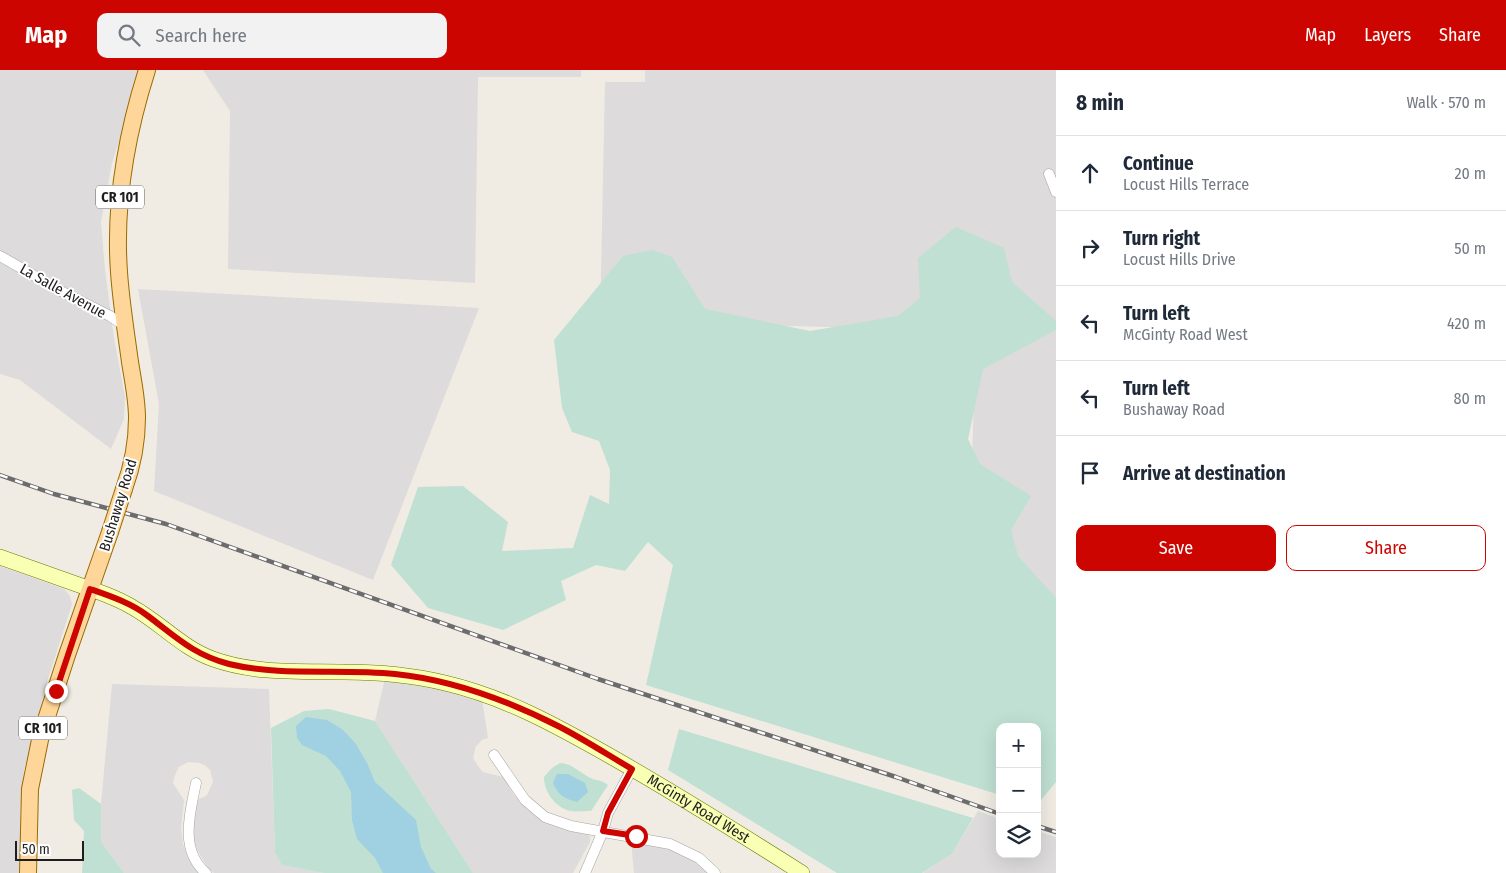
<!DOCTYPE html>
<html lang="en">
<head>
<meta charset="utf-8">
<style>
	:root { --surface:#fff; --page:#f2f2f3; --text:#1f2937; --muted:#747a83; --line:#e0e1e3; --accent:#cd0500 }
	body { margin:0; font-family:"Fira Sans Condensed",sans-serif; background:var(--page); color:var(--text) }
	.controls { position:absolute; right:15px; bottom:15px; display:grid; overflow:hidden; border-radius:10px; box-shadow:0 5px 20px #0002 }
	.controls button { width:45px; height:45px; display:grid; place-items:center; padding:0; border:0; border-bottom:1px solid var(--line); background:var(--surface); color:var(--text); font:25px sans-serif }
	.scale { position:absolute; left:15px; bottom:12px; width:69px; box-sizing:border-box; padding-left:5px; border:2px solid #1e1e1e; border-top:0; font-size:14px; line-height:18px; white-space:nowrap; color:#1e1e1e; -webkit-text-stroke:4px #fff; paint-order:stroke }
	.stop { position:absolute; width:15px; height:15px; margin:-11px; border:4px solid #cd0500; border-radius:50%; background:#fff }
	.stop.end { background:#cd0500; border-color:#fff; box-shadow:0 1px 5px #0008 }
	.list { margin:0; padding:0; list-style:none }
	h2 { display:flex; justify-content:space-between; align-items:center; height:65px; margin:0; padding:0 20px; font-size:21px }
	h2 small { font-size:16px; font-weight:400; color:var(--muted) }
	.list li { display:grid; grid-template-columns:32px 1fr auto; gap:15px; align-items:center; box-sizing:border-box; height:75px; padding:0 20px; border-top:1px solid var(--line) }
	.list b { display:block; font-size:19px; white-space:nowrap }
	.list p { margin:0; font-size:16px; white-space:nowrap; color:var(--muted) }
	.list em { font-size:16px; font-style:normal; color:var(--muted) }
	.actions { display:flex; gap:10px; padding:15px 20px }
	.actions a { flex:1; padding:11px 0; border:1px solid var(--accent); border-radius:10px; text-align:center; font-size:18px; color:var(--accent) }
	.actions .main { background:var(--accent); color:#fff }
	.icon { flex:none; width:28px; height:28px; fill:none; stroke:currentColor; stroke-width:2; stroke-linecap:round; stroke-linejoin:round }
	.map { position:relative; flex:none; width:1056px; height:803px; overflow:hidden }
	header { display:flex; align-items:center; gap:30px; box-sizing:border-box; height:70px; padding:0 25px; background:var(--accent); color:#fff }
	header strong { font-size:24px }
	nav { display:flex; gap:28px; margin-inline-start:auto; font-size:18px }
	.search { width:350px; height:45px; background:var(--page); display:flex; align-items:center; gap:12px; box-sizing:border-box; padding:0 18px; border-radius:10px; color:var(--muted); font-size:19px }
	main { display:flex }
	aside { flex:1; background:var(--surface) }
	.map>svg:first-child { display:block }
</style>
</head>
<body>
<header>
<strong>Map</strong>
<div class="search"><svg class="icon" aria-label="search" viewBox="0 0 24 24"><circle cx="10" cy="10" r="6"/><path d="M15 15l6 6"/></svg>Search here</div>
<nav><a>Map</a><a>Layers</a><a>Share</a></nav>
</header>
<main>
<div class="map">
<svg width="1056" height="803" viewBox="0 0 1056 803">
	<rect width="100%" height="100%" fill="#f0ece4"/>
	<!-- residential -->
	<g fill="#dddbdb">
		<path d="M0 0H139L129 41 112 93 101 152 105 200 114 268 125 327 124 349 111 379 20 310 0 304Z"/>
		<path d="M203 0H581V7H478L475 213 228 199 230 41Z"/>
		<path d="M645 0H1056V539L971 423 976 261 600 251 605 12H645Z"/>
		<path d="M138 219 479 238 373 510 154 421 159 334Z"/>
		<path d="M0 496 64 519 70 526 72 534 48 609 24 700 20 742 21 803H0Z"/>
		<path d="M385 608 450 619 482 629 488 668 482 670 476 676 473 688 478 696 483 702 503 707 514 725 528 740 544 750 586 761 590 766V772L573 803H473L375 651Z"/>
		<path d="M112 614 269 619 275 783 282 795 324 803H214L208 798 199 783 191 766 194 732 207 725 213 712 210 700 206 696 200 693 188 692 179 697 175 705 173 713 184 730 181 758 183 774 188 788 202 803H124L101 772V734Z"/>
		<path d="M978 741 1000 749V784H1037V761L1056 767V803H923L952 784Z"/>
		<path d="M631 771 677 779 704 796 709 803H634Z"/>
	</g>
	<!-- wetland -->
	<g fill="#bfe0d2">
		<path d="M956 157 1004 178 1012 212 1056 251V260L983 299 968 369 980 394 1031 426 1011 460 1018 486 1056 528V712L1037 735V657H1000V725L646 615 673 495 648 472 625 501 596 495 561 511 566 530 503 560 428 538 391 495 418 417 463 416 508 452 502 481 573 478 590 425 609 434 610 400 599 371 572 362 562 338 554 270 623 186 652 180 672 187 705 239 810 261 898 246 920 228 918 188Z"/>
		<path d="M329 639 375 651 473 803H324L282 795 275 783 271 658 304 641Z"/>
		<path d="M679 659 973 748 952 784 922 803H837L668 700Z"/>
		<path d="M560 693C572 693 581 704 593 709 599 711 602 710 608 715L591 741C585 741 576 742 570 741 555 737 544 722 544 707L552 698Z"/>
		<path d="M79 718 101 734V772L124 803H82L84 761 74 750 72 720Z"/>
	</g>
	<!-- water -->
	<g fill="#a0d1e2">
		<path d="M306 647 327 650 343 660 356 674 367 693 375 712 416 750 421 777 431 799 436 803H383L375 788 357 769 352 750 351 722 340 701 326 686 302 675 297 668 296 656Z"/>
		<path d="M557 704H568L585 713 588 722 577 732C565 729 558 725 553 713Z"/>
	</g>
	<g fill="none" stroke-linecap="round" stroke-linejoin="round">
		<!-- street casing -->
		<g stroke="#a5a5a5" stroke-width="11">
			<g id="street">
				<path d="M1049 104 1056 122"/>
				<path d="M0 186 68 225 110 246 125 256"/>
				<path d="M494 685 525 730 545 747 571 756 670 774 699 788 715 803"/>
				<path d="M196 713C190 742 179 780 206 803"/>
				<path d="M585 803 603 761 608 743 632 699"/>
			</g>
		</g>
		<!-- secondary casing -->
		<g stroke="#6a7b00" stroke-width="16">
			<g id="secondary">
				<path id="s1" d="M0 487C26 496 53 506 79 515 97 521 115 527 132 537 161 553 182 578 213 589 254 604 301 601 344 602 378 602 412 605 445 613 505 627 557 656 610 686 675 723 739 763 802 803"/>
			</g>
		</g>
		<!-- primary casing -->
		<g stroke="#996a00" stroke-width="18">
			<g id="primary">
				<path d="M124 419C132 397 137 372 137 348 137 329 133 311 130 292 126 262 121 232 119 202 114 132 126 66 147 0"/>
				<path d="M28 803 30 719 41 665 67 585 110 462"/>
			</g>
		</g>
		<!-- street -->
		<use href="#street" stroke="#fff" stroke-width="10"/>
		<!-- secondary -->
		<use href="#secondary" stroke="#f9ffb3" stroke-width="15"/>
		<!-- primary -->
		<use href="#primary" stroke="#ffd69a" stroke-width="16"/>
		<!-- rail casing -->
		<g stroke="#6c6c6c" stroke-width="4.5">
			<g id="rail">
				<path d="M0 405 54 424 166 454 598 609 896 707 1000 744"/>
				<path d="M1037 756 1056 762"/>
			</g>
		</g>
		<!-- rail -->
		<use href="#rail" stroke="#fff" stroke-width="2.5" stroke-dasharray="8" stroke-linecap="butt"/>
		<!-- primary-bridge casing -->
		<g stroke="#996a00" stroke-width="18" stroke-linecap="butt">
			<path id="primary-bridge" d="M110 462 124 419"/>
		</g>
		<!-- primary-bridge -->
		<use href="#primary-bridge" stroke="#ffd69a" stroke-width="16"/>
	</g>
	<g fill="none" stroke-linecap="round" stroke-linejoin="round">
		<!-- route -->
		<path stroke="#cd0500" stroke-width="6" d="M56 621 90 519C110 526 131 533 148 546 176 567 194 585 229 594 283 607 340 598 395 604 453 610 509 631 560 657 585 670 608 685 632 699L608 743 603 761 636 766"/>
	</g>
	<g text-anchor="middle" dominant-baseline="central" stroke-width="4" stroke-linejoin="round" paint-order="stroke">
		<!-- shield labels -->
		<g fill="#fff" stroke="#626262" stroke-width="1">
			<rect x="96" y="115.5" width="48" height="23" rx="4"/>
			<rect x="19" y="646.5" width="48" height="23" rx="4"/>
		</g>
		<g font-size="14" font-weight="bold" fill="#1e1e1e">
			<text x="120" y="127">CR 101</text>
			<text x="43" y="658">CR 101</text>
		</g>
		<!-- street labels -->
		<g font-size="15" fill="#1e1e1e" stroke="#fff">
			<text transform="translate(63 221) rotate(29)">La Salle Avenue</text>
			<text transform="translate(118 435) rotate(-73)">Bushaway Road</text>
			<text stroke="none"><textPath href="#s1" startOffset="756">McGinty Road West</textPath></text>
		</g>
	</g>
</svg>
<div class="controls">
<button>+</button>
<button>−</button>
<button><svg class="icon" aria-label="layers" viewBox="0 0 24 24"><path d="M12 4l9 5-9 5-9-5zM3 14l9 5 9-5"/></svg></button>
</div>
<div class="scale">50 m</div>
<div class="stop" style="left:636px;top:766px"></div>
<div class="stop end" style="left:56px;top:621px"></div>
</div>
<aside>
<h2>8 min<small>Walk · 570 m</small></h2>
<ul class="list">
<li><svg class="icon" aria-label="ahead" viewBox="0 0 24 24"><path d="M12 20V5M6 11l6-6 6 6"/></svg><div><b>Continue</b><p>Locust Hills Terrace</p></div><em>20 m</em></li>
<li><svg class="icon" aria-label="right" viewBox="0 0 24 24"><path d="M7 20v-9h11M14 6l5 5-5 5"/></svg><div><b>Turn right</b><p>Locust Hills Drive</p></div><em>50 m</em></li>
<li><svg class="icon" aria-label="left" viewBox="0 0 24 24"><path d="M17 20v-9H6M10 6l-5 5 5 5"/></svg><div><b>Turn left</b><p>McGinty Road West</p></div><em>420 m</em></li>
<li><svg class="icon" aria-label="left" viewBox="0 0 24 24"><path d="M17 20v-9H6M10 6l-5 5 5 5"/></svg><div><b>Turn left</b><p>Bushaway Road</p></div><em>80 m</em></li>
<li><svg class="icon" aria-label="arrive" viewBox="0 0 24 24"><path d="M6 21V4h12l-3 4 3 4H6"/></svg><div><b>Arrive at destination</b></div></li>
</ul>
<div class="actions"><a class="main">Save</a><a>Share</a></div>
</aside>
</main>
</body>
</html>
